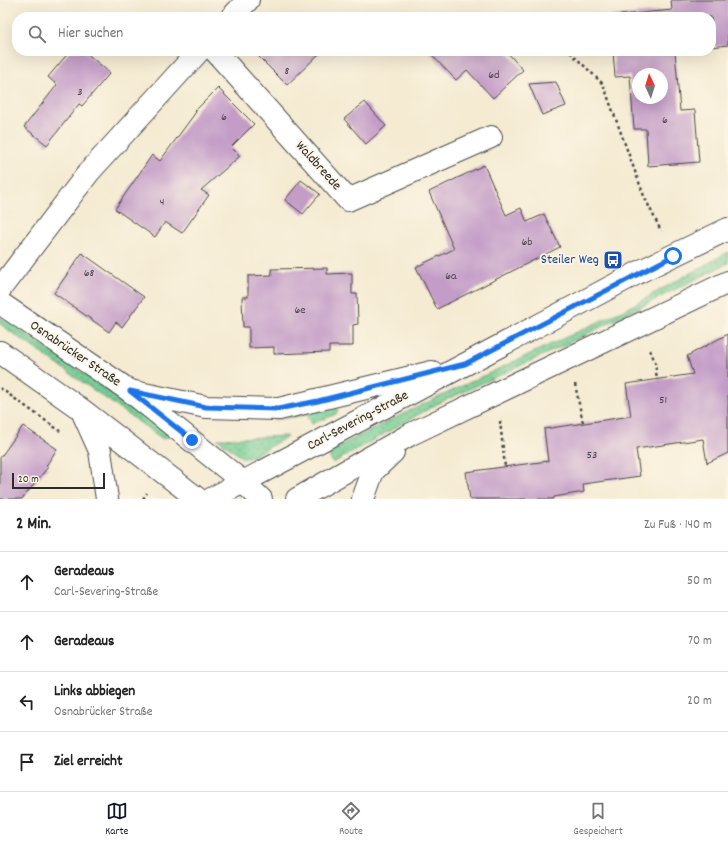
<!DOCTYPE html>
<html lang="de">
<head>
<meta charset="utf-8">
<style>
	:root { --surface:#fff; --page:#f6f6f6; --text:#222; --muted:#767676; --line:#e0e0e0; --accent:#111827 }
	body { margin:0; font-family:Dekko,sans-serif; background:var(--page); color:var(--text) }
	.compass { position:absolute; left:632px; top:68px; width:36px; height:36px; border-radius:50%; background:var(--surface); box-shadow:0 4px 16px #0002; rotate:356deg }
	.scale { position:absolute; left:12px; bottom:10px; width:93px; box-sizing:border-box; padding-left:4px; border:2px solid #2b2b2b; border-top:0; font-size:11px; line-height:14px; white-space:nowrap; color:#2b2b2b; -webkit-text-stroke:3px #fcf5e5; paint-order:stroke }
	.stop { position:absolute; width:12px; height:12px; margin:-9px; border:3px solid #1a73e8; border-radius:50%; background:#fff }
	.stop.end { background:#1a73e8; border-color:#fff; box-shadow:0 1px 4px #0008 }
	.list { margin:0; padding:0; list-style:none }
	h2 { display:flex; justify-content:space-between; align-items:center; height:52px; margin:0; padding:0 16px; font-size:17px }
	h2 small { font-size:13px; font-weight:400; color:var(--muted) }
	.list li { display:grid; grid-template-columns:26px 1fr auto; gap:12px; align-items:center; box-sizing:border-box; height:60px; padding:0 16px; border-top:1px solid var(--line) }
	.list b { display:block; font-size:15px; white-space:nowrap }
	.list p { margin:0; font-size:13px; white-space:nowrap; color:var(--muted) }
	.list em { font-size:13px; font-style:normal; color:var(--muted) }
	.icon { flex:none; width:22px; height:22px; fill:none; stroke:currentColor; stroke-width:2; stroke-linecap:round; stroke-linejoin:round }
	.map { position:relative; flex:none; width:728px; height:499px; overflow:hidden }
	.search { position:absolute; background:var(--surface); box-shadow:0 4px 16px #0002; left:12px; right:12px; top:12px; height:44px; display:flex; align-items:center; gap:10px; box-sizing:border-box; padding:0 14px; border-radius:16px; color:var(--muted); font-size:15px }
	.sheet { height:292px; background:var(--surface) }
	nav { display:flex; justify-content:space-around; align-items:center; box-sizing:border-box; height:56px; border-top:1px solid var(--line); background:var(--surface); font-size:11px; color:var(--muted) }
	nav a { display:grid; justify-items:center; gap:2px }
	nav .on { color:var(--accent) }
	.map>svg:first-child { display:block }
</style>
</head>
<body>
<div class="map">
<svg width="728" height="499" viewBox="0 0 728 499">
	<defs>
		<pattern id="grass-dots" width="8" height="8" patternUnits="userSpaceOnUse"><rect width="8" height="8" fill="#74ce94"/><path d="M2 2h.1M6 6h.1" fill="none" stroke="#5fa779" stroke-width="1.8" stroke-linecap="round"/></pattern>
	</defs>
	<rect width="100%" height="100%" fill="#fcf5e5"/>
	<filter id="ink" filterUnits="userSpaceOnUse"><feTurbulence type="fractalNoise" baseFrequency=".025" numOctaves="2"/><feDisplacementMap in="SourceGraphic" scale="8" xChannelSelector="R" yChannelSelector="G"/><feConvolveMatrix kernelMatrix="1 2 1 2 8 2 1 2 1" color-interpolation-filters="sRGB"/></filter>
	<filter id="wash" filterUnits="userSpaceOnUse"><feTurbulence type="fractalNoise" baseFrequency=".012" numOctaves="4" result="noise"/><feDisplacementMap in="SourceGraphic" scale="16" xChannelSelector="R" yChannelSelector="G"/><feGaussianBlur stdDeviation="0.9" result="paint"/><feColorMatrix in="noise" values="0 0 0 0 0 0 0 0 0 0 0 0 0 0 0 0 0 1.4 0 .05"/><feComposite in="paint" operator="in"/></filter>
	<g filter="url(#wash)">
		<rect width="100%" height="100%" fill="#f5ebd3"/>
		<!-- grass -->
		<g fill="url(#grass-dots)" stroke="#507c60">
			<path d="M728 252V263L565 345 437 404 333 463 327 452 411 410 628 308Z"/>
			<path d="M0 316 173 435 163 439 0 324Z"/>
			<path d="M334 406 338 410 336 414 312 424 307 415 274 420Z"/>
			<path d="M286 436 287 437 249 458H243L217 439Z"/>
		</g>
		<g id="blocks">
			<!-- building -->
			<g fill="#c39cc7" fill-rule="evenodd">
				<path d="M671 0H728V45L711 47V17H609V16L672 10Z"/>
				<path d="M70 51H84L110 73 82 106 79 104 47 145 24 127 57 85 48 77Z"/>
				<path d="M253 51H322L287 85Z"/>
				<path d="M428 51H506L523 70 493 98 467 70 456 80Z"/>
				<path d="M613 51H675L680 111 695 110 699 162 648 166 646 129H634L630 76 615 77ZM638 74H662V98H638Z"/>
				<path d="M556 82 566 106 542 115 529 84Z"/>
				<path d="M218 88 254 124 231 147 240 156 201 190 209 195 182 233 165 222 155 237 115 209 152 155 160 161 196 112 195 111Z"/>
				<path d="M365 102 386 126 366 144 344 119Z"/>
				<path d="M484 165 506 215 521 208 527 222 544 214 560 247 437 309 416 267 454 249 429 192Z"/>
				<path d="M301 180 320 194 303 214 285 200Z"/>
				<path d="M82 253 144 297 122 327 116 322 109 332 54 293Z"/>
				<path d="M327 268V274L352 273V294H357L358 324 353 325V346H329V352L274 354V347L249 348V327H243L242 297H248V276L272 275 271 269Z"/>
				<path d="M728 334V453L707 463 703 439 636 449 640 476 583 484 584 492 554 497V499H470L466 472 548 461 544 429 631 416 626 384 693 374 687 356Z"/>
				<path d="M23 426 57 449 46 466 48 467 22 499H0V458Z"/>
			</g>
		</g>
	</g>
	<g filter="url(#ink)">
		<use href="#blocks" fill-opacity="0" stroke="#494844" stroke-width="1"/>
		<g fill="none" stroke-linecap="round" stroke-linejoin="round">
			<!-- street casing -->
			<g stroke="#494844" stroke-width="24">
				<g id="street">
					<path d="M232 17 248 0"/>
					<path d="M215 51 348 200 491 137"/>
					<path d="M0 289 89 172 199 51"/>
				</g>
			</g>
			<!-- secondary casing -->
			<g stroke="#494844" stroke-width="24">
				<g id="secondary">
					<path d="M0 303 130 391 243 482 261 499"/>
					<path d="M0 352 82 410 198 499"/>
					<path d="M130 391 206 407 279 409 432 372"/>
					<path d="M82 411 100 451 107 499"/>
					<path d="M211 499 643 270 728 229"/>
					<path d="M297 499 411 434 728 282"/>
					<path d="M363 499 373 471 393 452"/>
				</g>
			</g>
			<!-- path -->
			<g stroke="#494844" stroke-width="2.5" stroke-dasharray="3 3" stroke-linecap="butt">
				<path d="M570 52 603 84 644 196 661 231"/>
				<path d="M650 350 655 362 657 380"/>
				<path d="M575 384 583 423"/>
				<path d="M0 388 60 431"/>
				<path d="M500 421 505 467"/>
				<path d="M143 499 147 493"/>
			</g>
			<!-- street -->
			<use href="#street" stroke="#fff" stroke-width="22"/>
			<!-- secondary -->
			<use href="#secondary" stroke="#fff" stroke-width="22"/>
		</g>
	</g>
	<g fill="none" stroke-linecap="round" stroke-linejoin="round" filter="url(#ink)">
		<!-- route -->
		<path stroke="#1a73e8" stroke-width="5" d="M192 440 130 391 206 407 278 409 318 401 465 364 673 256"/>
	</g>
	<!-- icons -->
	<defs>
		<g id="bus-square" transform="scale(1)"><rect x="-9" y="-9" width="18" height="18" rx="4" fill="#1a4fb4" stroke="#fcf5e5"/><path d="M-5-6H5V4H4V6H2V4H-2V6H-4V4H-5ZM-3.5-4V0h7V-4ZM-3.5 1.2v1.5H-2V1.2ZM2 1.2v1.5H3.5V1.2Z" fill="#fff"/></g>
	</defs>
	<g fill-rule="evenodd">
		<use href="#bus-square" x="613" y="260"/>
	</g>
	<g text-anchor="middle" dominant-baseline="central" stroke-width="3.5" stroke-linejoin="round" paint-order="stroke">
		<!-- number labels -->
		<g font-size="12" fill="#514752">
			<text x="287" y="71">8</text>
			<text x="494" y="75">6d</text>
			<text x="80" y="92">3</text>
			<text x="224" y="117">6</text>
			<text x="665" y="120">6</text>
			<text x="162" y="202">4</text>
			<text x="527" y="242">6b</text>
			<text x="89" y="273">68</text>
			<text x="451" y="276">6a</text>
			<text x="300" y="310">6e</text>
			<text x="663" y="400">51</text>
			<text x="592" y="455">53</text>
		</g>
		<!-- street labels -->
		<g font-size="14" fill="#2b2b2b" stroke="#fcf5e5">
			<text transform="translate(318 166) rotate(48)">Waldbreede</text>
			<text transform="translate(75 354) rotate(34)">Osnabrücker Straße</text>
			<text transform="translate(358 421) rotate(-28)">Carl-Severing-Straße</text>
		</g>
		<!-- transit labels -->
		<g font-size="14" fill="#164399" stroke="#fcf5e5" text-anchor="end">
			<text x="599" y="260">Steiler Weg</text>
		</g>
	</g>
</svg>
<svg class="compass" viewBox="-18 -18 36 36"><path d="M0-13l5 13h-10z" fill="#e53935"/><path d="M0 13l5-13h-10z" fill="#767676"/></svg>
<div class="scale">20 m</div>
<div class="stop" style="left:673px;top:256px"></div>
<div class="stop end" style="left:192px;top:440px"></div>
<div class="search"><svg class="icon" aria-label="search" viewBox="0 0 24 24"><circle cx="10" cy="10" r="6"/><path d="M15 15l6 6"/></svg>Hier suchen</div>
</div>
<section class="sheet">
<h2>2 Min.<small>Zu Fuß · 140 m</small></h2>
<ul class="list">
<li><svg class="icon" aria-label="ahead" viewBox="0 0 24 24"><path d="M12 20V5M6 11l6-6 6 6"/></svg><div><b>Geradeaus</b><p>Carl-Severing-Straße</p></div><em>50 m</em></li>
<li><svg class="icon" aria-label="ahead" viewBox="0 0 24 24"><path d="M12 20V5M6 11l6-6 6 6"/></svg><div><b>Geradeaus</b></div><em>70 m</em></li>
<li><svg class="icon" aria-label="left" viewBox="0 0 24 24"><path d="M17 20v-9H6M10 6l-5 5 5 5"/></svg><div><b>Links abbiegen</b><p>Osnabrücker Straße</p></div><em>20 m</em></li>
<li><svg class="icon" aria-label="arrive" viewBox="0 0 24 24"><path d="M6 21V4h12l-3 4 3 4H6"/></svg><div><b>Ziel erreicht</b></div></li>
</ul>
</section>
<nav>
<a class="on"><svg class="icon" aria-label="map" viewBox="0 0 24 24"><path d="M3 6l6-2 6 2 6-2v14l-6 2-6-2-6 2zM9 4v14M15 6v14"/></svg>Karte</a>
<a><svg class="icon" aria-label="directions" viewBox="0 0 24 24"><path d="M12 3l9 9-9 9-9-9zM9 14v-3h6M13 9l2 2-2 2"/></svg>Route</a>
<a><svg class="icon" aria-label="saved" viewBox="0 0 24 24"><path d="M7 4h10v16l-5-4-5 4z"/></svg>Gespeichert</a>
</nav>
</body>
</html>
